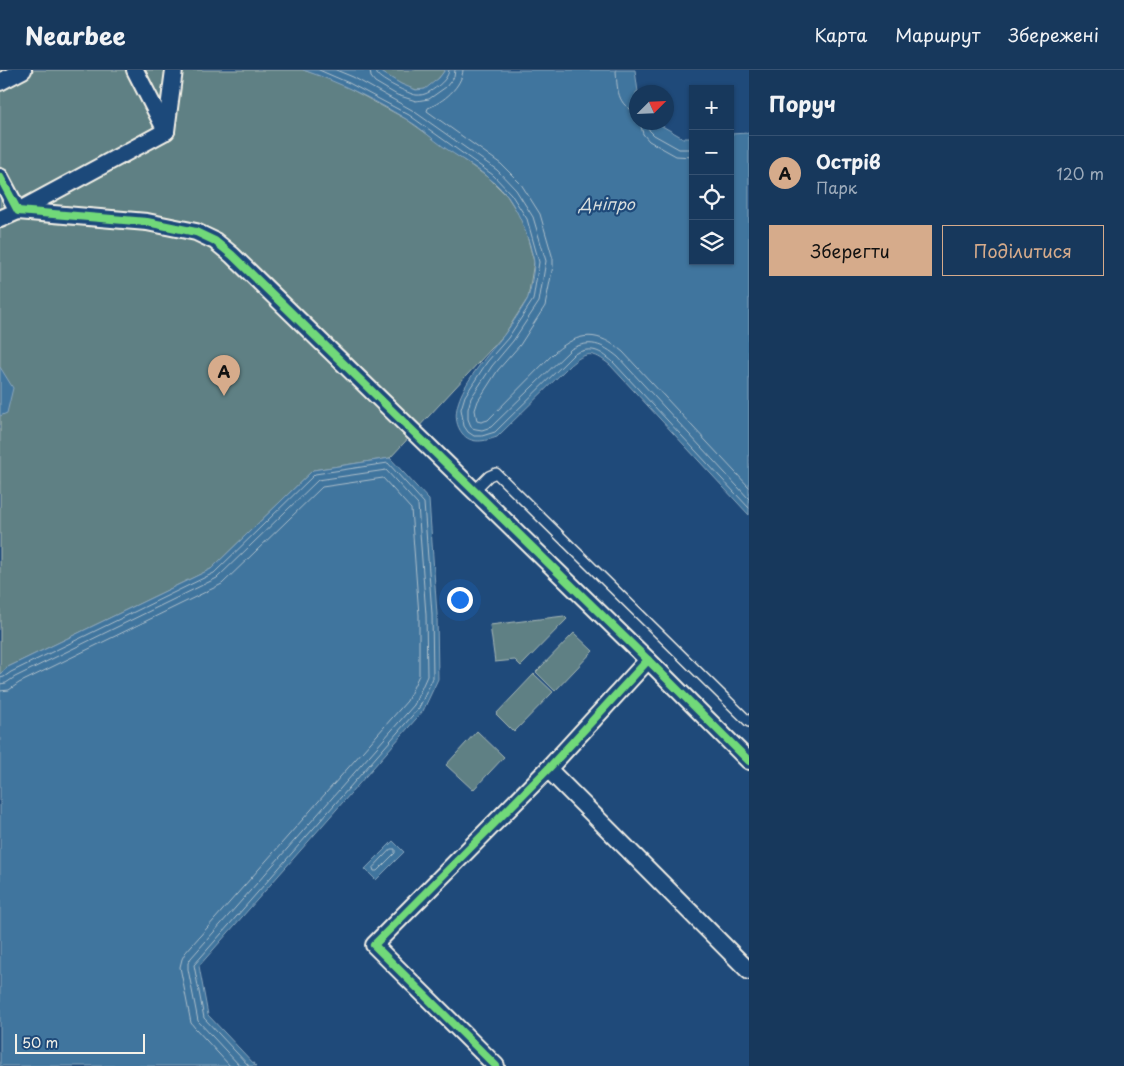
<!DOCTYPE html>
<html lang="uk">
<head>
<meta charset="utf-8">
<style>
	:root { --surface:#17385c; --page:#244365; --text:#f1f3f6; --muted:#9eacbb; --line:#365272; --accent:#d6ab8b }
	body { margin:0; font-family:"Playpen Sans",sans-serif; background:var(--page); color:var(--text) }
	.controls { position:absolute; right:15px; top:15px; display:grid; overflow:hidden; border-radius:0px; box-shadow:0 1px 4px #0004 }
	.controls button { width:45px; height:45px; display:grid; place-items:center; padding:0; border:0; border-bottom:1px solid var(--line); background:var(--surface); color:var(--text); font:25px sans-serif }
	.compass { position:absolute; left:629px; top:15px; width:45px; height:45px; border-radius:50%; background:var(--surface); box-shadow:0 1px 4px #0004; rotate:66deg }
	.scale { position:absolute; left:15px; bottom:12px; width:130px; box-sizing:border-box; padding-left:5px; border:2px solid #f4f1e8; border-top:0; font-size:14px; line-height:18px; white-space:nowrap; color:#f4f1e8; -webkit-text-stroke:4px #1f4a7a; paint-order:stroke }
	.you { position:absolute; left:459px; top:529px; width:18px; height:18px; margin:-12px; border:4px solid #fff; border-radius:50%; background:#1a73e8; box-shadow:0 0 0 8px #1a73e833 }
	.badge { display:grid; place-items:center; width:32px; height:32px; border-radius:50%; background:var(--accent); color:#111; font-size:16px; font-weight:700 }
	.pin { position:absolute; translate:-50% -41px; filter:drop-shadow(0 1px 2px #0008) }
	.pin::after { content:''; position:absolute; top:26px; width:18px; height:15px; background:inherit; clip-path:polygon(0 0,100% 0,50% 100%) }
	.list { margin:0; padding:0; list-style:none }
	h2 { display:flex; justify-content:space-between; align-items:center; height:65px; margin:0; padding:0 20px; font-size:21px }
	h2 small { font-size:16px; font-weight:400; color:var(--muted) }
	.list li { display:grid; grid-template-columns:32px 1fr auto; gap:15px; align-items:center; box-sizing:border-box; height:75px; padding:0 20px; border-top:1px solid var(--line) }
	.list b { display:block; font-size:19px; white-space:nowrap }
	.list p { margin:0; font-size:16px; white-space:nowrap; color:var(--muted) }
	.list em { font-size:16px; font-style:normal; color:var(--muted) }
	.actions { display:flex; gap:10px; padding:15px 20px }
	.actions a { flex:1; padding:11px 0; border:1px solid var(--accent); border-radius:0px; text-align:center; font-size:18px; color:var(--accent) }
	.actions .main { background:var(--accent); color:#111 }
	.icon { flex:none; width:28px; height:28px; fill:none; stroke:currentColor; stroke-width:2; stroke-linecap:round; stroke-linejoin:round }
	.map { position:relative; flex:none; width:749px; height:996px; overflow:hidden }
	header { display:flex; align-items:center; gap:30px; box-sizing:border-box; height:70px; padding:0 25px; background:var(--surface); border-bottom:1px solid var(--line) }
	header strong { font-size:24px }
	nav { display:flex; gap:28px; margin-inline-start:auto; font-size:18px }
	main { display:flex }
	aside { flex:1; background:var(--surface) }
	.map>svg:first-child { display:block }
</style>
</head>
<body>
<header>
<strong>Nearbee</strong>
<nav><a>Карта</a><a>Маршрут</a><a>Збережені</a></nav>
</header>
<main>
<div class="map">
<svg width="749" height="996" viewBox="0 0 749 996">
	<rect width="100%" height="100%" fill="#1f4a7a"/>
	<filter id="ink" filterUnits="userSpaceOnUse"><feTurbulence type="fractalNoise" baseFrequency=".02" numOctaves="2"/><feDisplacementMap in="SourceGraphic" scale="10" xChannelSelector="R" yChannelSelector="G"/><feConvolveMatrix kernelMatrix="1 2 1 2 8 2 1 2 1" color-interpolation-filters="sRGB"/></filter>
	<g filter="url(#ink)">
		<!-- green -->
		<g fill="#5e8084" stroke="#a9b8b6">
			<path d="M0 0H303L322 6 347 17 406 49 490 109 507 126 523 151 534 192 528 228 504 265 390 388 313 400 211 499 8 597 0 604Z"/>
			<path d="M378 0H445C440 7 433 16 425 19 412 24 389 7 378 0Z"/>
			<path d="M564 546 567 549 521 596 515 590 495 592 490 555Z"/>
			<path d="M574 563 593 581 555 621 536 602Z"/>
			<path d="M534 604 553 622 514 662 496 644Z"/>
			<path d="M477 661 504 687 473 720 446 695Z"/>
		</g>
		<!-- water -->
		<g fill="#41749e" stroke="#89a6bc">
			<path d="M303 0H378L401 14 416 20 425 19 439 8 445 0H635L638 22H636V52L657 53 683 68H693V191H730V64L749 63V445L610 295C593 281 586 281 569 296L497 367C485 371 471 375 462 363 440 334 487 287 504 265 512 254 520 242 527 230 530 225 534 200 534 193 534 188 531 181 530 175 524 157 519 143 508 127 492 106 467 93 445 78 432 69 420 57 406 49 373 29 339 12 303 0Z"/>
			<path d="M0 297 13 318 7 343 0 346Z"/>
			<path d="M390 388 429 430 437 544 438 609 423 641 199 896 208 945 256 996H0V604L8 597 211 499 313 400Z"/>
			<path d="M393 771 404 782 376 810 365 799Z"/>
		</g>
		<g fill="none" stroke-linecap="round" stroke-linejoin="round">
			<!-- shore -->
			<g stroke="#acbfca" stroke-width="1">
				<path d="M319 0 349 13 409 45 493 105 511 124 527 149 539 192 533 230 508 268 487 292 465 326 461 339 464 356 468 362 474 366H482L495 362 574 284C592 276 599 280 613 292L749 438"/>
				<path d="M336 0 353 7 412 40 497 100 516 120 533 147 546 191 539 232 513 271 492 296 471 328 468 339V349L470 354 472 358 476 359 482 360 491 357 571 279C590 269 602 274 618 287L749 429"/>
				<path d="M370 0 371 7 375 12 397 25 416 31 429 29 446 17 454 7 455 0"/>
				<path d="M376 0C377 1 376 3 377 4 380 10 409 24 416 25 425 26 431 21 438 16 443 12 448 7 449 0"/>
				<path d="M463 0C462 17 443 32 428 38L427 41 501 94 521 114 540 144 553 189V196L545 236 520 275 498 300 478 331 475 340 477 351 481 352 488 350 555 282C580 261 598 261 623 282L749 417"/>
				<path d="M616 0C617 17 617 37 636 41"/>
				<path d="M640 52 643 64 649 71 676 86 693 87"/>
				<path d="M648 52 649 60 654 65 679 79H693"/>
				<path d="M0 608 4 607 11 602 214 503 315 404 388 393 424 433 432 544 433 608 419 638 194 895 204 948 249 996"/>
				<path d="M0 614 6 613 15 607 217 508 318 410 386 400 418 435 426 545 427 606 414 635 191 888 188 893V899L198 951 240 996"/>
				<path d="M0 621 9 620 19 613 222 514 322 417 383 408 411 439 419 545V605L407 631 185 883 182 889 180 897 191 953 195 958 230 996"/>
				<path d="M391 779H395V783L377 801H374L373 798Z"/>
			</g>
			<!-- lane casing -->
			<g stroke="#f4f1e8" stroke-width="12">
				<path id="lane" d="M474 421 489 406 496 403 749 652"/>
			</g>
			<!-- street casing -->
			<g stroke="#f4f1e8" stroke-width="20">
				<g id="street">
					<path d="M135 0 166 61"/>
					<path d="M0 12 23 0"/>
					<path d="M166 61 174 0"/>
					<path d="M0 107 18 141 147 152 196 162 215 171 232 185 648 590 749 691"/>
					<path d="M0 149 18 141 166 61"/>
					<path d="M548 699 749 901"/>
					<path d="M496 996 374 875 548 699 648 590"/>
				</g>
			</g>
			<!-- lane -->
			<use href="#lane" stroke="#1f4a7a" stroke-width="9"/>
			<!-- street -->
			<use href="#street" stroke="#1f4a7a" stroke-width="16"/>
			<!-- cycleway casing -->
			<g stroke="#1f4a7a" stroke-width="11">
				<g id="cycleway">
					<path d="M0 107 18 141 147 152 196 162 215 171 232 185 648 590 749 691"/>
					<path d="M496 996 374 875 548 699 648 590"/>
				</g>
			</g>
			<!-- cycleway -->
			<use href="#cycleway" stroke="#71d979" stroke-width="8"/>
		</g>
	</g>
	<g text-anchor="middle" dominant-baseline="central" stroke-width="4.5" stroke-linejoin="round" paint-order="stroke">
		<!-- water labels -->
		<g font-size="16" font-style="italic" fill="#d9dedd" stroke="#1f4a7a">
			<text x="607" y="133">Дніпро</text>
		</g>
	</g>
</svg>
<div class="controls">
<button>+</button>
<button>−</button>
<button><svg class="icon" aria-label="locate" viewBox="0 0 24 24"><circle cx="12" cy="12" r="6"/><path d="M12 2v4M12 18v4M2 12h4M18 12h4"/></svg></button>
<button><svg class="icon" aria-label="layers" viewBox="0 0 24 24"><path d="M12 4l9 5-9 5-9-5zM3 14l9 5 9-5"/></svg></button>
</div>
<svg class="compass" viewBox="-18 -18 36 36"><path d="M0-13l5 13h-10z" fill="#e53935"/><path d="M0 13l5-13h-10z" fill="#9eacbb"/></svg>
<div class="scale">50 m</div>
<div class="you"></div>
<div class="pin badge" style="left:224px;top:326px">A</div>
</div>
<aside>
<h2>Поруч<small></small></h2>
<ul class="list">
<li><span class="badge">A</span><div><b>Острів</b><p>Парк</p></div><em>120 m</em></li>
</ul>
<div class="actions"><a class="main">Зберегти</a><a>Поділитися</a></div>
</aside>
</main>
</body>
</html>
